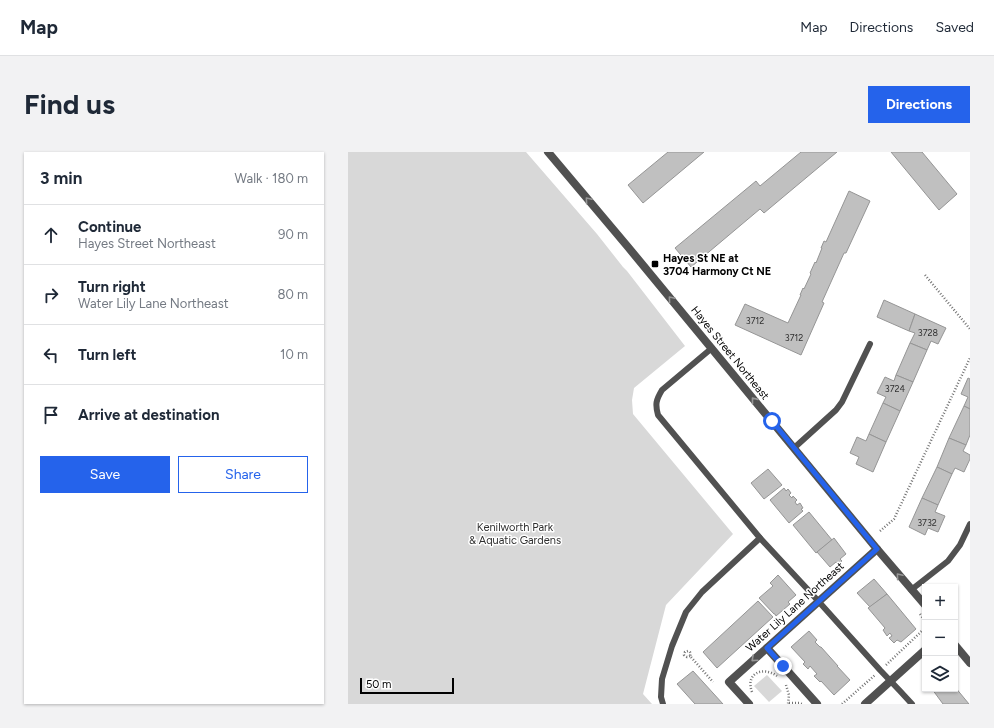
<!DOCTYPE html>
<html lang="en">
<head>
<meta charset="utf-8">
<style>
	:root { --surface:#fff; --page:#f2f2f3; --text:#1f2937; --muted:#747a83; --line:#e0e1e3; --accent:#2563eb }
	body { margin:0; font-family:Figtree,sans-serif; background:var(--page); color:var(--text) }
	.controls { position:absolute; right:12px; bottom:12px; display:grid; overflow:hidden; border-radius:0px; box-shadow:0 1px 3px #0004 }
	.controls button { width:36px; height:36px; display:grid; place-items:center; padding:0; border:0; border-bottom:1px solid var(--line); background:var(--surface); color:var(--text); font:20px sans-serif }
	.scale { position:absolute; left:12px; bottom:10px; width:94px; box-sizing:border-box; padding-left:4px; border:2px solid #000; border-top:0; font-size:11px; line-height:14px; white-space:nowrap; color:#000; -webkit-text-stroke:3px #fff; paint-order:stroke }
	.stop { position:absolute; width:12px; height:12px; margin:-9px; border:3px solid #2563eb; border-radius:50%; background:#fff }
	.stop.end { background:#2563eb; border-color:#fff; box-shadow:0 1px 4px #0008 }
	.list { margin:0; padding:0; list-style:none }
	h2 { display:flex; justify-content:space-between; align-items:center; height:52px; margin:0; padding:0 16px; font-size:17px }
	h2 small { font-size:13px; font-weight:400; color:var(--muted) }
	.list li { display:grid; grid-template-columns:26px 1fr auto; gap:12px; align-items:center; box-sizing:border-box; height:60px; padding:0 16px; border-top:1px solid var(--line) }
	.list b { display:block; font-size:15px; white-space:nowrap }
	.list p { margin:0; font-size:13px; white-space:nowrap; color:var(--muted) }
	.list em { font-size:13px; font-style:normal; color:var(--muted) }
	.actions { display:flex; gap:8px; padding:12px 16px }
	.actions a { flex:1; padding:9px 0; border:1px solid var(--accent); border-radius:0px; text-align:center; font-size:14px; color:var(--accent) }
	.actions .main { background:var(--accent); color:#fff }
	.icon { flex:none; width:22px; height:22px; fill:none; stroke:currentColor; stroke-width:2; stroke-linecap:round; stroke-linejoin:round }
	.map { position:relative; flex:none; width:622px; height:552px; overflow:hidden; border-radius:0px }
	header { display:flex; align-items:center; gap:24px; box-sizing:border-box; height:56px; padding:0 20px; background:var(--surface); border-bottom:1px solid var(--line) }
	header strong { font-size:19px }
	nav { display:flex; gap:22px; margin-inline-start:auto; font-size:14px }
	.intro { display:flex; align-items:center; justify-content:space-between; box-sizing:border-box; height:96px; padding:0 24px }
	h1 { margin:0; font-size:28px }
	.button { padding:10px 18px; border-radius:0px; background:var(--accent); color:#fff; font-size:14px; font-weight:700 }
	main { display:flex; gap:24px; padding:0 24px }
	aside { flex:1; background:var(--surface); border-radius:0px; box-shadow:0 1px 3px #0004 }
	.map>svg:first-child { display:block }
</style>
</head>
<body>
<header>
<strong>Map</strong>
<nav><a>Map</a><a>Directions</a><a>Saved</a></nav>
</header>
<div class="intro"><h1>Find us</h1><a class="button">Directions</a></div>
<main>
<aside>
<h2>3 min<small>Walk · 180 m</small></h2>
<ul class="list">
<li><svg class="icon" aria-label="ahead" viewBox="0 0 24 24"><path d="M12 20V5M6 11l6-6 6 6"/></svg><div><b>Continue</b><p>Hayes Street Northeast</p></div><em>90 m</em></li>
<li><svg class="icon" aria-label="right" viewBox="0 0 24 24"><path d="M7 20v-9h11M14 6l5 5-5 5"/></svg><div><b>Turn right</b><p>Water Lily Lane Northeast</p></div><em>80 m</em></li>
<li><svg class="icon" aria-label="left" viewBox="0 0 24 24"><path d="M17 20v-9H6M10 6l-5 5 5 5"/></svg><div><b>Turn left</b></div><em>10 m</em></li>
<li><svg class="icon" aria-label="arrive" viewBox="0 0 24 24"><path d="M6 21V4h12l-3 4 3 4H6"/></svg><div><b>Arrive at destination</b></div></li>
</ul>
<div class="actions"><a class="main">Save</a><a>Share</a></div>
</aside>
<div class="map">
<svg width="622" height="552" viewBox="0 0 622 552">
	<rect width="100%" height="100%" fill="#fff"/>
	<!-- green -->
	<g fill="#d8d8d8">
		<path d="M0 0H178L249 82 275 115 279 119 337 194 286 236 284 248 285 262 385 382 318 453 295 542 304 552H0Z"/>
		<path d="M419 523 434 539 421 550 406 534Z"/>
	</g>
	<!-- building -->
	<g fill="#c0c0c0" stroke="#959595">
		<path d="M320 0H356L295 51 280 33Z"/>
		<path d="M453 0H489L416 61 412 57 343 115 327 96 408 29 412 34Z"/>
		<path d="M543 0H574L609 42 591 58Z"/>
		<path d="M501 39 522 49 498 101H496L474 150 476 151 453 203 387 173 397 152 440 171 453 143H452L455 136 456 137 463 122 462 121 467 110 468 111 474 96H473L476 89 478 90Z"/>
		<path d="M536 148 567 162 561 179 529 165Z"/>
		<path d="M567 162 598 176 590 192 583 189 579 198 562 191 567 181 561 179Z"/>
		<path d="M562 191 579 198 565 230 548 223Z"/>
		<path d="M548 223 565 230 552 259 535 251 538 245 529 241 537 225 546 229Z"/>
		<path d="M620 226 622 227V257L616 254 620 245 613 242Z"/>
		<path d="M535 251 552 259 538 290 521 282Z"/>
		<path d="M616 254 622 257V283L618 293 601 286Z"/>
		<path d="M521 282 538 290 525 320 508 312 511 305 502 301 509 285 518 289Z"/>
		<path d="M601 286 618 293 615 299 622 303V307L616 320 607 316 604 322 589 315Z"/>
		<path d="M589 315 604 322 590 353 574 346Z"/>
		<path d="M420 317 434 333 416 347 403 331Z"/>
		<path d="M436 336 438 339 440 337 443 341 441 343 444 346 445 344 449 348 447 350 449 353 452 351 455 356 453 357 455 359 441 371 422 348Z"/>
		<path d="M574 346 590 353 587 360 597 364 590 380 580 376 577 383 561 375Z"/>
		<path d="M461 360 484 388 468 401 445 373Z"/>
		<path d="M486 386 498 402 492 407 494 409 490 412 488 410 482 415 469 400Z"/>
		<path d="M430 423 448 443 440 450 442 452 428 464 427 462H426L411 446 425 434 422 431Z"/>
		<path d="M526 427 539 442 522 455 509 441Z"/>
		<path d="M539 442 568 477 553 490 549 488 546 491 541 486 544 484 542 481 539 484 535 478 537 476 520 456Z"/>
		<path d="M410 449 425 465 369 516 355 500Z"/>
		<path d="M461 479 469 488 467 490 472 495H473L490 514H489L502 528 486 543 473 529 472 530 466 524 469 522 462 514 460 517 455 512 457 510 443 495Z"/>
		<path d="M345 519 375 552H347L329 532Z"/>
		<path d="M607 535 621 552H595L584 537H607Z"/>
	</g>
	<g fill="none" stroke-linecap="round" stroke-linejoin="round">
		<!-- path -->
		<g stroke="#737373" stroke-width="2.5" stroke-dasharray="1 2" stroke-linecap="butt">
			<path d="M577 123 622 177"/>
			<path d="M532 379 546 367 622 206"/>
			<path d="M572 462 577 469"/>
			<path d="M342 504 339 505 336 503 337 500 340 499C343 500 343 502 342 504L365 530"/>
			<path d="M538 513 577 476"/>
			<path d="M438 533 441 543 440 552"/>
			<path d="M404 540C397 521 415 514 429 524"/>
			<path d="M441 551H451L454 552"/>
			<path d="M494 552 527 523"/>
		</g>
		<!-- service -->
		<g stroke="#515151" stroke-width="6">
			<path d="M364 196 314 238C308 248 307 252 310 263L412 386 463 441 532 518 552 539 564 552"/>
			<path d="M446 296 488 258 494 250 522 192"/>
			<path d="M563 438 600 409 612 393 622 372"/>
			<path d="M315 552 313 545 314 527 324 494 338 460 354 440 412 386"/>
		</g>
		<!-- minor -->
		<g stroke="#515151" stroke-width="8">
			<path d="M200 0 280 95 529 397 577 453"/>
			<path d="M607 493 622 511"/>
			<path d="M419 496 469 552"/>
			<path d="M401 552 381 530 529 397"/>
			<path d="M517 552 577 498"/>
		</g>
	</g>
	<!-- one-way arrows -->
	<defs><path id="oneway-chevron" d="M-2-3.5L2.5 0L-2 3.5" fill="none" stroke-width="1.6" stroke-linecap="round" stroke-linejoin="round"/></defs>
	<g stroke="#979797">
		<use href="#oneway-chevron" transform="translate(240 48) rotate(-130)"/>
		<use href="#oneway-chevron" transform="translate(323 147) rotate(-130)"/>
		<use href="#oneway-chevron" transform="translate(406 248) rotate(-129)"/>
		<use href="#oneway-chevron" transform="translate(551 424) rotate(-130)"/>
		<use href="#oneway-chevron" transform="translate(406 507) rotate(138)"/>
	</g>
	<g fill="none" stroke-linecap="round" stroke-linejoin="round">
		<!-- route -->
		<path stroke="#2563eb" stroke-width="5" d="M424 269 529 397 419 496 435 514"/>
	</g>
	<!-- markers -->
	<rect fill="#000" stroke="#fff" stroke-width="1.5" x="303" y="108" width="8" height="8" rx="2"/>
	<g text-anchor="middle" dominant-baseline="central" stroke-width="3" stroke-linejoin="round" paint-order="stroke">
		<!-- number labels -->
		<g font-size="9" fill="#303030">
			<text x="407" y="168">3712</text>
			<text x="580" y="180">3728</text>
			<text x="446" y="185">3712</text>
			<text x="547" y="236">3724</text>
			<text x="579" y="370">3732</text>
		</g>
		<!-- poi labels -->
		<g font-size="11" font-weight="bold" fill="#000" stroke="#fff" text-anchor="start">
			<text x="315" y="106">Hayes St NE at<tspan x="315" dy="13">3704 Harmony Ct NE</tspan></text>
		</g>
		<!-- street labels -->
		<g font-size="11" fill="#000" stroke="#fff">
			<text transform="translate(382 201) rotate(51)">Hayes Street Northeast</text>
			<text transform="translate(447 455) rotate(-42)">Water Lily Lane Northeast</text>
		</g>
		<!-- park labels -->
		<g font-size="11" fill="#2f2f2f" stroke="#fff">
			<text x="167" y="375">Kenilworth Park<tspan x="167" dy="13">&amp; Aquatic Gardens</tspan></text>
		</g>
	</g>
</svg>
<div class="controls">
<button>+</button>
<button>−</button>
<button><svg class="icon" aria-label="layers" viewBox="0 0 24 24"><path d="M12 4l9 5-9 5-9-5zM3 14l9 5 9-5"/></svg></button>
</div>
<div class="scale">50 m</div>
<div class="stop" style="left:424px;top:269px"></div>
<div class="stop end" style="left:435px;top:514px"></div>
</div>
</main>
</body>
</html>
